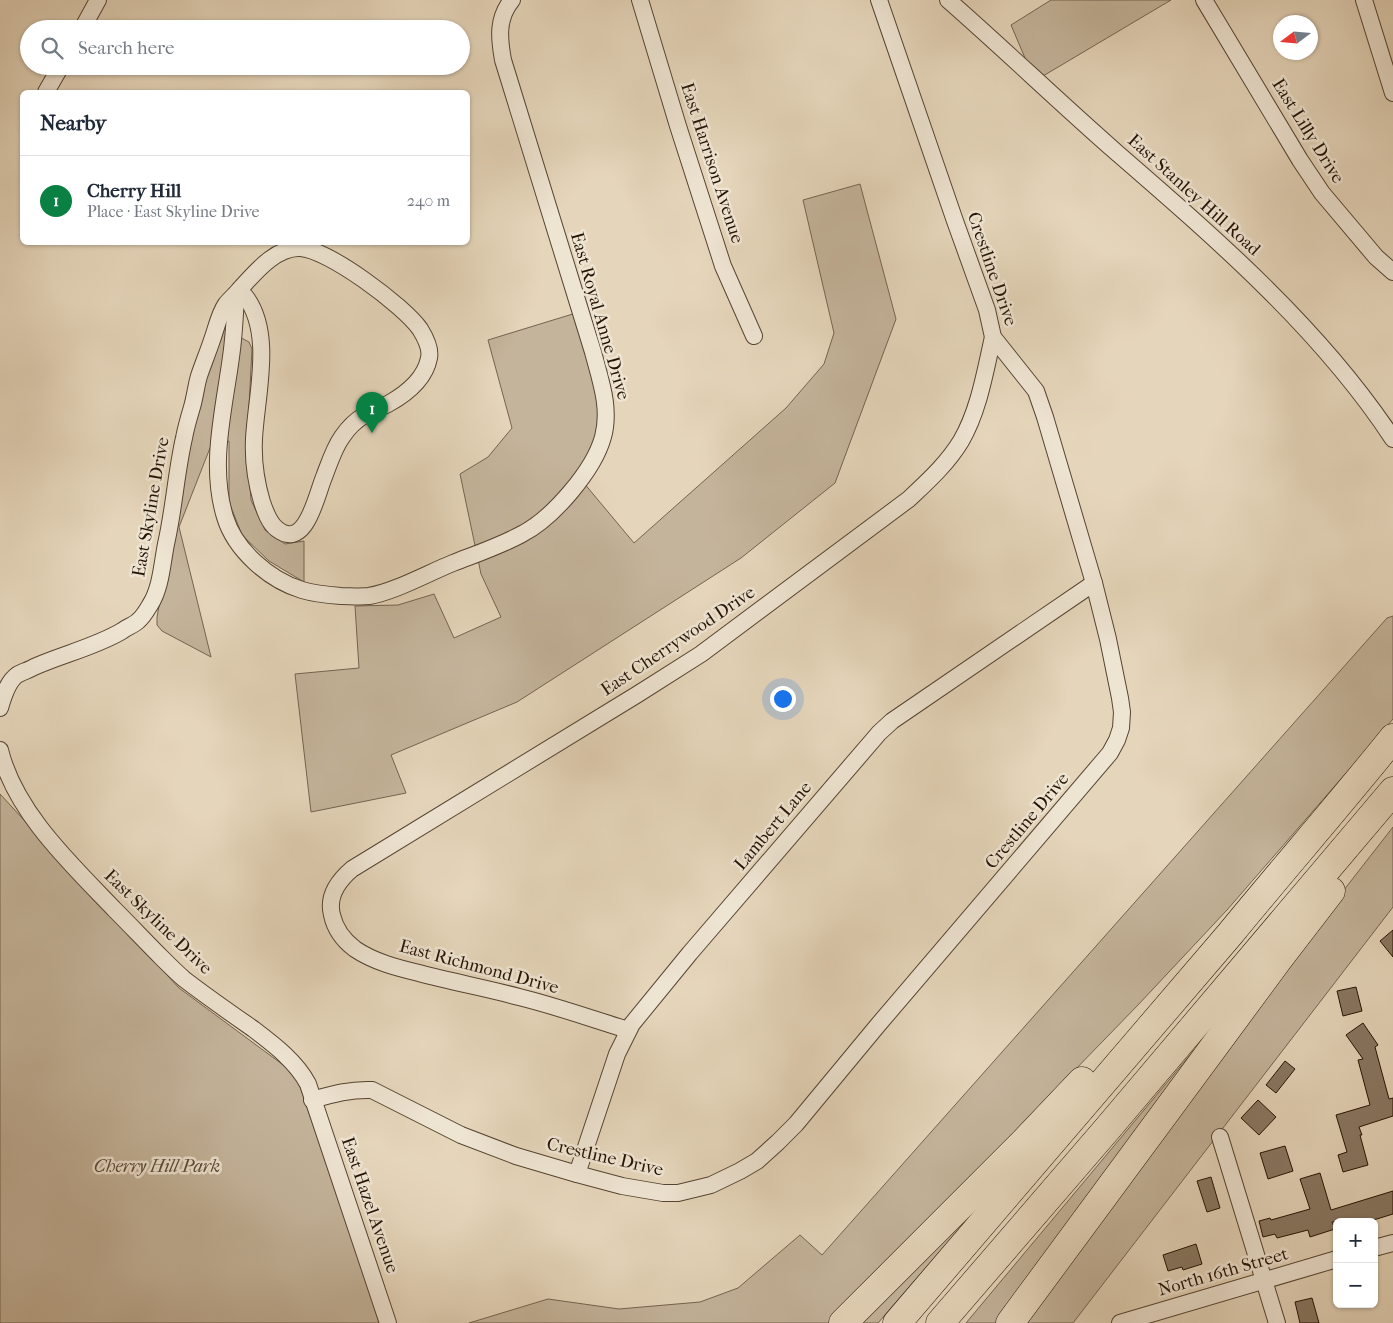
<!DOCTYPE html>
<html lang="en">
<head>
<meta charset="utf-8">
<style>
	:root { --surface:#fff; --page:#f2f2f3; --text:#1f2937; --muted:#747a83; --line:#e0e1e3; --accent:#0b8043 }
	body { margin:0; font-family:"IM FELL French Canon",serif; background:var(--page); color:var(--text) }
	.controls { position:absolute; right:15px; bottom:15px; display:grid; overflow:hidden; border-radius:8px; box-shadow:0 1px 4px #0004 }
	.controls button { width:45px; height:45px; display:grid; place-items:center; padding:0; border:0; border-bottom:1px solid var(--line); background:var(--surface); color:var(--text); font:25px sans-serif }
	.compass { position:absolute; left:1273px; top:15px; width:45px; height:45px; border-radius:50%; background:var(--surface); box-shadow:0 1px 4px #0004; rotate:254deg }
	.you { position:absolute; left:782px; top:698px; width:18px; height:18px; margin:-12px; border:4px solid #fff; border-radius:50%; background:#1a73e8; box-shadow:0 0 0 8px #1a73e833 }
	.badge { display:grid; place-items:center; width:32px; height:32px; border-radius:50%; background:var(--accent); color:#fff; font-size:16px; font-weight:700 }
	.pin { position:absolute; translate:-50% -41px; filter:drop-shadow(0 1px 2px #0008) }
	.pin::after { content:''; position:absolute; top:26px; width:18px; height:15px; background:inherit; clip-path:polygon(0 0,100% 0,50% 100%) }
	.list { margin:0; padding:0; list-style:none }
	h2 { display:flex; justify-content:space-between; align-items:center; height:65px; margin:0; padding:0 20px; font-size:21px }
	h2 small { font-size:16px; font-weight:400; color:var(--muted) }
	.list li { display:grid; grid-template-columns:32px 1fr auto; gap:15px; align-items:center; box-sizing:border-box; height:90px; padding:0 20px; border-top:1px solid var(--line) }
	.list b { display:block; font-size:19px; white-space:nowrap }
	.list p { margin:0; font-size:16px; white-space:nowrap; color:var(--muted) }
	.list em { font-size:16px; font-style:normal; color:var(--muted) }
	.icon { flex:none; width:28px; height:28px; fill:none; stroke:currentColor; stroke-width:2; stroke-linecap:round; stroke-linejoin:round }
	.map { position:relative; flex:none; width:1393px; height:1323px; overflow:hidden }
	.search { position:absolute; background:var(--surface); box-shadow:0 1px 4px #0004; left:20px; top:20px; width:450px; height:55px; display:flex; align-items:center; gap:12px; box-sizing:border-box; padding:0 18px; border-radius:28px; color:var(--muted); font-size:19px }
	.panel { position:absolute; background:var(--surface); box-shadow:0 1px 4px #0004; left:20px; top:90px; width:450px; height:155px; border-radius:8px }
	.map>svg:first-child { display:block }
</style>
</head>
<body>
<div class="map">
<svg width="1393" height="1323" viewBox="0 0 1393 1323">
	<rect width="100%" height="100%" fill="#e5d5ba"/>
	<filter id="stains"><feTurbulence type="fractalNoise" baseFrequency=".004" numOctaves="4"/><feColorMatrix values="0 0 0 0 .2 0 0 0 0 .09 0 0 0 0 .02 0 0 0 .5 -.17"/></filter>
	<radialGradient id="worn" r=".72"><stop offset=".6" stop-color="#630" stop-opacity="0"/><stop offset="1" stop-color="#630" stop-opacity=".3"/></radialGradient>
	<!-- green -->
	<g fill="#c4b49b" stroke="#746450">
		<path d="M1051 0H1171L1043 76 1025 58 1011 25Z"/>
		<path d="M860 184 896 319 835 483 741 558 517 702 391 755 406 793 311 812 295 674 359 668 355 606 398 605 434 594 454 638 501 617 481 574 460 474 488 457 512 428 488 340 576 313 602 418 591 459 578 476 634 543 786 408 824 364 834 333 803 200Z"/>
		<path d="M224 329 249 342 252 349 247 445 251 500 265 530 285 544 304 541V582L269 561 242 535 229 502V441L210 448 179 527 211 657 162 631 157 625V617L202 377Z"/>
		<path d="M1393 616V719L1227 910 1138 1005 829 1323H469L548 1299 619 1309 700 1302 738 1288 800 1235 822 1255 1387 618Z"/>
		<path d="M0 794 179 988 286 1067 299 1084 369 1289 379 1323H0Z"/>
		<path d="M1393 827V907L1073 1323H1020L1269 986Z"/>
		<path d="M1195 1049 1191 1062 1001 1323H966Z"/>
		<path d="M977 1208 878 1323H856Z"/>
	</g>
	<!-- building -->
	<g fill="#897863" stroke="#251304">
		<path d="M1393 930V957L1380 941Z"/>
		<path d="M1356 987 1362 1011 1343 1016 1337 991Z"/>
		<path d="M1363 1023 1378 1045 1375 1047 1389 1099 1393 1098V1116L1359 1127 1362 1135H1360L1368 1165 1343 1172 1338 1155 1347 1152 1336 1115 1370 1105 1358 1060 1363 1059 1346 1035Z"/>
		<path d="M1285 1061 1295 1069 1276 1093 1266 1085Z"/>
		<path d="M1258 1100 1276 1117 1259 1135 1241 1118Z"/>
		<path d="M1285 1146 1293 1171 1268 1179 1260 1153Z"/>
		<path d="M1320 1173 1331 1210 1393 1191V1214L1367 1222H1332L1335 1229 1310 1237 1308 1230 1277 1238 1275 1234 1263 1237 1259 1221 1270 1218 1271 1220 1310 1209 1300 1179Z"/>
		<path d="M1211 1177 1220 1208 1207 1212 1197 1181Z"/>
		<path d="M1196 1244 1202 1264 1183 1270 1182 1267 1168 1271 1163 1255Z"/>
		<path d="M1312 1298 1319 1323H1300L1295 1302Z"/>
	</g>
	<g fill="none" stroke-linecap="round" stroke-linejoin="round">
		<!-- minor casing -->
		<g stroke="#554432" stroke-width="18">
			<g id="minor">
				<path d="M640 0 678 126 723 266 754 336"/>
				<path d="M948 0C1005 50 1059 102 1116 152 1215 238 1320 328 1393 439"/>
				<path d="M1204 0 1300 160 1322 193 1376 257 1393 272"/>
				<path d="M1364 0 1393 93"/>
				<path d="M82 29 98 0"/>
				<path d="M46 92 61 66"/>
				<path d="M236 295C235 316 234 336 231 357 224 410 209 465 225 517 235 550 269 580 302 590 315 594 328 595 341 596 350 596 360 597 369 596 394 592 428 573 453 563 476 554 500 546 522 534 553 518 594 470 603 437 611 408 600 379 593 352L503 60C499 38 497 18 512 0"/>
				<path d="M0 708C3 698 7 682 17 675 22 672 29 670 34 667 63 654 95 647 122 631 127 627 134 625 138 621 143 617 147 610 150 605 161 588 162 564 166 544 174 509 176 473 184 438 186 427 189 417 192 407 195 397 196 386 199 376 203 364 208 352 212 340 216 329 219 314 226 304 230 299 235 295 239 290 254 274 275 247 300 248 328 249 404 306 420 329 425 337 431 349 429 358 425 379 406 394 388 404 380 408 372 410 365 415 356 420 348 428 342 437 334 448 329 464 324 477 317 493 306 552 277 529 269 523 265 511 262 502 256 482 253 459 254 439 256 396 274 333 245 296L236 295"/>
				<path d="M0 750C15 812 71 864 114 909 130 925 146 942 162 958 169 965 176 972 184 979 206 996 229 1012 252 1028 273 1044 296 1061 308 1084L388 1323"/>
				<path d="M628 1030C592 1019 556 1006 519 997 486 988 452 982 419 973 398 968 374 962 355 949 343 940 335 929 332 915 327 896 338 881 352 869L638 694 701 654 909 499C928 481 947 464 961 441 979 410 985 372 993 337"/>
				<path d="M312 1100C333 1094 351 1089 372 1090L461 1135 516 1156 577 1174 622 1186 663 1193H678L711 1185 740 1171 757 1161 778 1142 796 1124 878 1025 1110 753 1117 740 1121 728 1122 712 1120 698 1108 639 1094 583 1045 417 1036 391 993 337 987 310 955 221 879 0"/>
				<path d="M1220 1137 1277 1323"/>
				<path d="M577 1174 617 1054 632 1024 690 953 879 733 892 721 1094 583"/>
				<path d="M1374 1248 1393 1243"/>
				<path d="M1120 1323 1337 1259"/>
			</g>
		</g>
		<!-- motorway casing -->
		<g stroke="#251304" stroke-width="29">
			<g id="motorway">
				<path d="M843 1323 1024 1142 1082 1081"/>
				<path d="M897 1323 1230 934C1284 868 1340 804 1393 738"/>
				<path d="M940 1323 1108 1128 1393 791"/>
				<path d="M1010 1323 1278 960 1331 891"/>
			</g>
		</g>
		<!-- minor -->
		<use href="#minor" stroke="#eee4d2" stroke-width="16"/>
		<!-- motorway -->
		<use href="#motorway" stroke="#e5d5ba" stroke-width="28"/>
	</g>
	<g text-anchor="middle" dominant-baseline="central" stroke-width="5" stroke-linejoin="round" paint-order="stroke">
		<!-- street labels -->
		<g font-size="18" fill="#251304" stroke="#eee4d2">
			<text transform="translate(1308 131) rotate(58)">East Lilly Drive</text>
			<text transform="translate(712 163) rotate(72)">East Harrison Avenue</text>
			<text transform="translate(1194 195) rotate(42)">East Stanley Hill Road</text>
			<text transform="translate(992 269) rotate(71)">Crestline Drive</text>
			<text transform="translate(600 316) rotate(74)">East Royal Anne Drive</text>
			<text transform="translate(151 507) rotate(-80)">East Skyline Drive</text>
			<text transform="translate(678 641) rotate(-34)">East Cherrywood Drive</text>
			<text transform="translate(1027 821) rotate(-50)">Crestline Drive</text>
			<text transform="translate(773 826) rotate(-50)">Lambert Lane</text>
			<text transform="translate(158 922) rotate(44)">East Skyline Drive</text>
			<text transform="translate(479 967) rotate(15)">East Richmond Drive</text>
			<text transform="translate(605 1157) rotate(13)">Crestline Drive</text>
			<text transform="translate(370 1205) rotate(71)">East Hazel Avenue</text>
			<text transform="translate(1223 1272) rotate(-16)">North 16th Street</text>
		</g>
		<!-- park labels -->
		<g font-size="18" font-style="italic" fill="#5d4b39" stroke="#eee4d2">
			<text x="157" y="1166">Cherry Hill Park</text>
		</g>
	</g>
	<rect width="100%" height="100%" filter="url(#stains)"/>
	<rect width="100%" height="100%" fill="url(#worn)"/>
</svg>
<div class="controls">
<button>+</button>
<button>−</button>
</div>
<svg class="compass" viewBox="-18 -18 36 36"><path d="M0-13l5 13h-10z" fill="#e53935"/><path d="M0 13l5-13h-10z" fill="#747a83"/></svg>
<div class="you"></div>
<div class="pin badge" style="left:372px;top:433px">1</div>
<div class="search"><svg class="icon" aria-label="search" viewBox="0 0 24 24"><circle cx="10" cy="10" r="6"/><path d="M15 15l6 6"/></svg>Search here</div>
<section class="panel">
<h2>Nearby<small></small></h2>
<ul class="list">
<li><span class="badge">1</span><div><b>Cherry Hill</b><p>Place · East Skyline Drive</p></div><em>240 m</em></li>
</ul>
</section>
</div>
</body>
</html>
